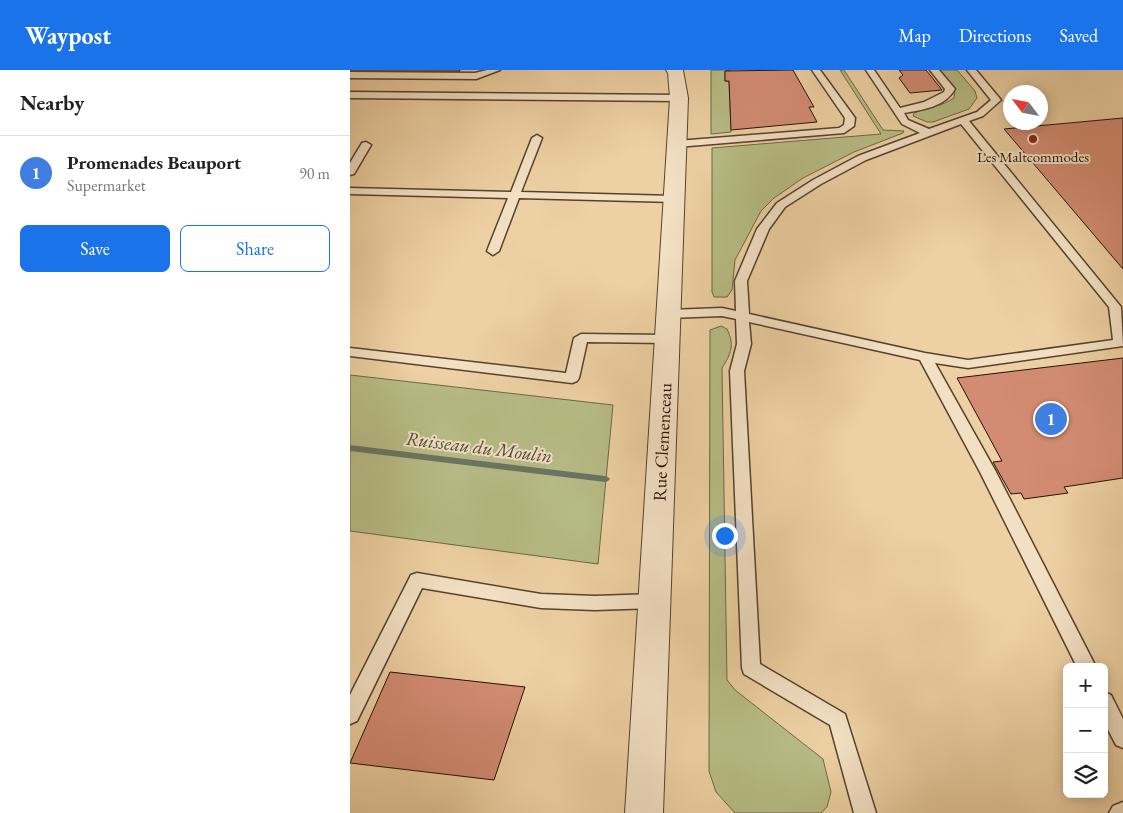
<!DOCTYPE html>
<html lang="en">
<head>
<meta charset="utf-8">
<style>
	:root { --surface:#fff; --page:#f6f6f6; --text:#222; --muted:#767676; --line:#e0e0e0; --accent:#1a73e8 }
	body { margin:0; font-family:"EB Garamond",serif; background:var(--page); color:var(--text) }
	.controls { position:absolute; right:15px; bottom:15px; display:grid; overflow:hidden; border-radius:8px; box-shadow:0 2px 12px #0003 }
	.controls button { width:45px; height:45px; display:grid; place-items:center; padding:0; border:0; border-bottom:1px solid var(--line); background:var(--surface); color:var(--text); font:25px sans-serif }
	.compass { position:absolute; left:653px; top:15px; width:45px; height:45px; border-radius:50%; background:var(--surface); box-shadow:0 2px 12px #0003; rotate:302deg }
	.you { position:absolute; left:374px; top:465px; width:18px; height:18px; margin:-12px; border:4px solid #fff; border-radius:50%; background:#1a73e8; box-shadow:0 0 0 8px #1a73e833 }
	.badge { display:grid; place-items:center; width:32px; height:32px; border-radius:50%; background:var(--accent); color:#fff; font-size:16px; font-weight:700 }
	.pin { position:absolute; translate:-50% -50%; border:2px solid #fff; box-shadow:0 1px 5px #0006 }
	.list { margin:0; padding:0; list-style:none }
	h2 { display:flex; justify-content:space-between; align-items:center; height:65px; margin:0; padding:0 20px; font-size:21px }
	h2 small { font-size:16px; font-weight:400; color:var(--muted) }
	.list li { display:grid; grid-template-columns:32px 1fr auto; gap:15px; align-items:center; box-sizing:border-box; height:75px; padding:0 20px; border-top:1px solid var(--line) }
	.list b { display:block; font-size:19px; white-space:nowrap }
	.list p { margin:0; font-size:16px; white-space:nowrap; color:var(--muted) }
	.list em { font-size:16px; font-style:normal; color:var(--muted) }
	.actions { display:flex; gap:10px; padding:15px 20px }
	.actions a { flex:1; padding:11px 0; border:1px solid var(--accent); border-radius:8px; text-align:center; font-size:18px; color:var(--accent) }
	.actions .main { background:var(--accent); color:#fff }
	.icon { flex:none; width:28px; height:28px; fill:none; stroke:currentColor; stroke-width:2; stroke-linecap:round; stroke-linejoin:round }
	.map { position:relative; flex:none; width:773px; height:743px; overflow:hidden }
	header { display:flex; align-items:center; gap:30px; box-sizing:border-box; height:70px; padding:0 25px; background:var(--accent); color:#fff }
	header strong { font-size:24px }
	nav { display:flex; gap:28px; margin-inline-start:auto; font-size:18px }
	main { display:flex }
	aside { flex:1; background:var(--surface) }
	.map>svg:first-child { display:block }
</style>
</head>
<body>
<header>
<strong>Waypost</strong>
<nav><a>Map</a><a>Directions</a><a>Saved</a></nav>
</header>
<main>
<aside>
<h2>Nearby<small></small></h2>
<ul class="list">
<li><span class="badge" style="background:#3f7fe0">1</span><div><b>Promenades Beauport</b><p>Supermarket</p></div><em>90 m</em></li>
</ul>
<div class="actions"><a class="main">Save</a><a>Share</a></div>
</aside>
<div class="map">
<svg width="773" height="743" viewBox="0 0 773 743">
	<rect width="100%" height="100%" fill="#edd0a3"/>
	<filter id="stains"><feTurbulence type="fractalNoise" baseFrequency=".004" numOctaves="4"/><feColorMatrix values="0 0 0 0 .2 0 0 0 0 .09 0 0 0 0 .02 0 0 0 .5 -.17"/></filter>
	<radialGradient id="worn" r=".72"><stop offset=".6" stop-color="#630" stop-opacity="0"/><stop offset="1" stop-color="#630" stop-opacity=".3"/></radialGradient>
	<!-- green -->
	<g fill="#b7bc86" stroke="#6d6845">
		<path d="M361 0H381L375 1V11H379L381 62 361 64Z"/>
		<path d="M490 0H494L533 60 554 61 553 63 504 82 453 108 424 128 411 141 385 190 382 220 377 227H364L362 222V78L531 64Z"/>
		<path d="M590 0H607L625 21 627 28 619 39 583 52H577L563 46 564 43C576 38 593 36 604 28 607 17 596 8 590 0Z"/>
		<path d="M371 256 377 259C385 275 381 284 372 298L377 610 385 620 473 689 481 722 477 737 471 743H385L366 722 359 701 360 260Z"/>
		<path d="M0 305 263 335 248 494 0 461Z"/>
	</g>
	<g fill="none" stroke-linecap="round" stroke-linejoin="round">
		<!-- stream -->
		<path fill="#6a7562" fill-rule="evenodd" d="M0 375 255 406 258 407 260 409 258 411 255 412 0 381Z"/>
	</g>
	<!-- building -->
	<g fill="#d38c73" stroke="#231304">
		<path d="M0 0H110L109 2H0Z"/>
		<path d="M443 0 464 37H459L467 52 381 60 379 11H375V1Z"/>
		<path d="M549 0H576L592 20 560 23 549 8 553 5Z"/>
		<path d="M773 48V199L654 59Z"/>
		<path d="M773 288V408L714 417 718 423 674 429 671 423 661 424 643 392 652 391 607 308Z"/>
		<path d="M40 602 175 617 144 710 0 693Z"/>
	</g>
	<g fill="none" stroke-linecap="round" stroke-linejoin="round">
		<!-- service casing -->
		<g stroke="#56422c" stroke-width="3">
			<g id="service">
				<path d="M137 0H150L126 9 0 8V2L125 3Z"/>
				<path d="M462 0H470L505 48 504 56 494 63 327 77 322 74 327 71 489 58 494 55 495 48Z"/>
				<path d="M516 0H524L550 38 574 32 594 22 595 19 580 0H589L605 19C595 37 572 40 554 43L558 50 579 59 627 42 641 30 617 0H626L651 30 633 46 619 51 771 237 773 276 618 298 585 293 646 402 746 597H727L630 402 570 290 399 252 401 274 394 301 410 594 495 644 526 743H504L480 655 394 604 392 598 380 301 387 274 386 249 372 246 319 248 313 244 319 240 372 238 386 241 385 211 407 159 427 133 463 110 508 86 570 63 552 54ZM611 54 759 237 763 270 618 290 575 283 399 244 397 211 419 159 435 137 471 114 516 90Z"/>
				<path d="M0 22 329 25 334 28 329 31 0 28Z"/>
				<path d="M187 65 192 68 171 122 324 126 330 129 324 132 169 128 149 181 143 185 137 181 158 128 0 124V118L161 122 182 68Z"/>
				<path d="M16 72 21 75 4 104 0 105V93L12 73Z"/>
				<path d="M231 264 317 265 324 269 317 273 237 272 229 308 227 311 222 313 0 286V278L216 303 224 268Z"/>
				<path d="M67 503 191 524 245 526 305 524 311 526 314 531 311 536 305 538 245 540 191 538 72 518 7 651 0 654V625L61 505Z"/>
				<path d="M754 622 761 625 773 649V678L766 675 754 652Z"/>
				<path d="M773 732V743H759L763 736Z"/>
			</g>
		</g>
		<!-- tertiary casing -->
		<g stroke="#56422c" stroke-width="2">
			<path id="tertiary" d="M316 0H333L338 28 313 743H275L320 28 318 3Z"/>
		</g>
		<!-- service -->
		<use href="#service" fill="#f3e0c3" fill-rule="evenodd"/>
		<!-- tertiary -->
		<use href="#tertiary" fill="#f3e0c3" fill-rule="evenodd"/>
	</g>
	<!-- markers -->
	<circle fill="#8f2418" stroke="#f3e0c3" stroke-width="2" cx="683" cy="69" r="5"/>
	<g text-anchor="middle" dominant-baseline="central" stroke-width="4" stroke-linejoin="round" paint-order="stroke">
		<!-- far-poi labels -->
		<g font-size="15" fill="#231304" stroke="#f3e0c3">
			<text x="683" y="86">Les Maltcommodes</text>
		</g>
		<!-- street labels -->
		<g font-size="18" fill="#231304" stroke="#f3e0c3">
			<text transform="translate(312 372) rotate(-87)">Rue Clemenceau</text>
		</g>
		<!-- water labels -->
		<g font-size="19" font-style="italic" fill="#4d4c3b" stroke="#f3e0c3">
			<text transform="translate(129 377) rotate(7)">Ruisseau du Moulin</text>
		</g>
	</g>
	<rect width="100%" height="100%" filter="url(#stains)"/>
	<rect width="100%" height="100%" fill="url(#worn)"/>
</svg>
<div class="controls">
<button>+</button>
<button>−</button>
<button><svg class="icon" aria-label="layers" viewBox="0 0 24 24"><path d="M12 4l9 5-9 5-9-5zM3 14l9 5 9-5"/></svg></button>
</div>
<svg class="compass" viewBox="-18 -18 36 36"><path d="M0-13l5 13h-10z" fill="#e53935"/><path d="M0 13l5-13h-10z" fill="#767676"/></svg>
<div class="you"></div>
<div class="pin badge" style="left:701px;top:349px;background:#3f7fe0">1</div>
</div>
</main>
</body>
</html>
